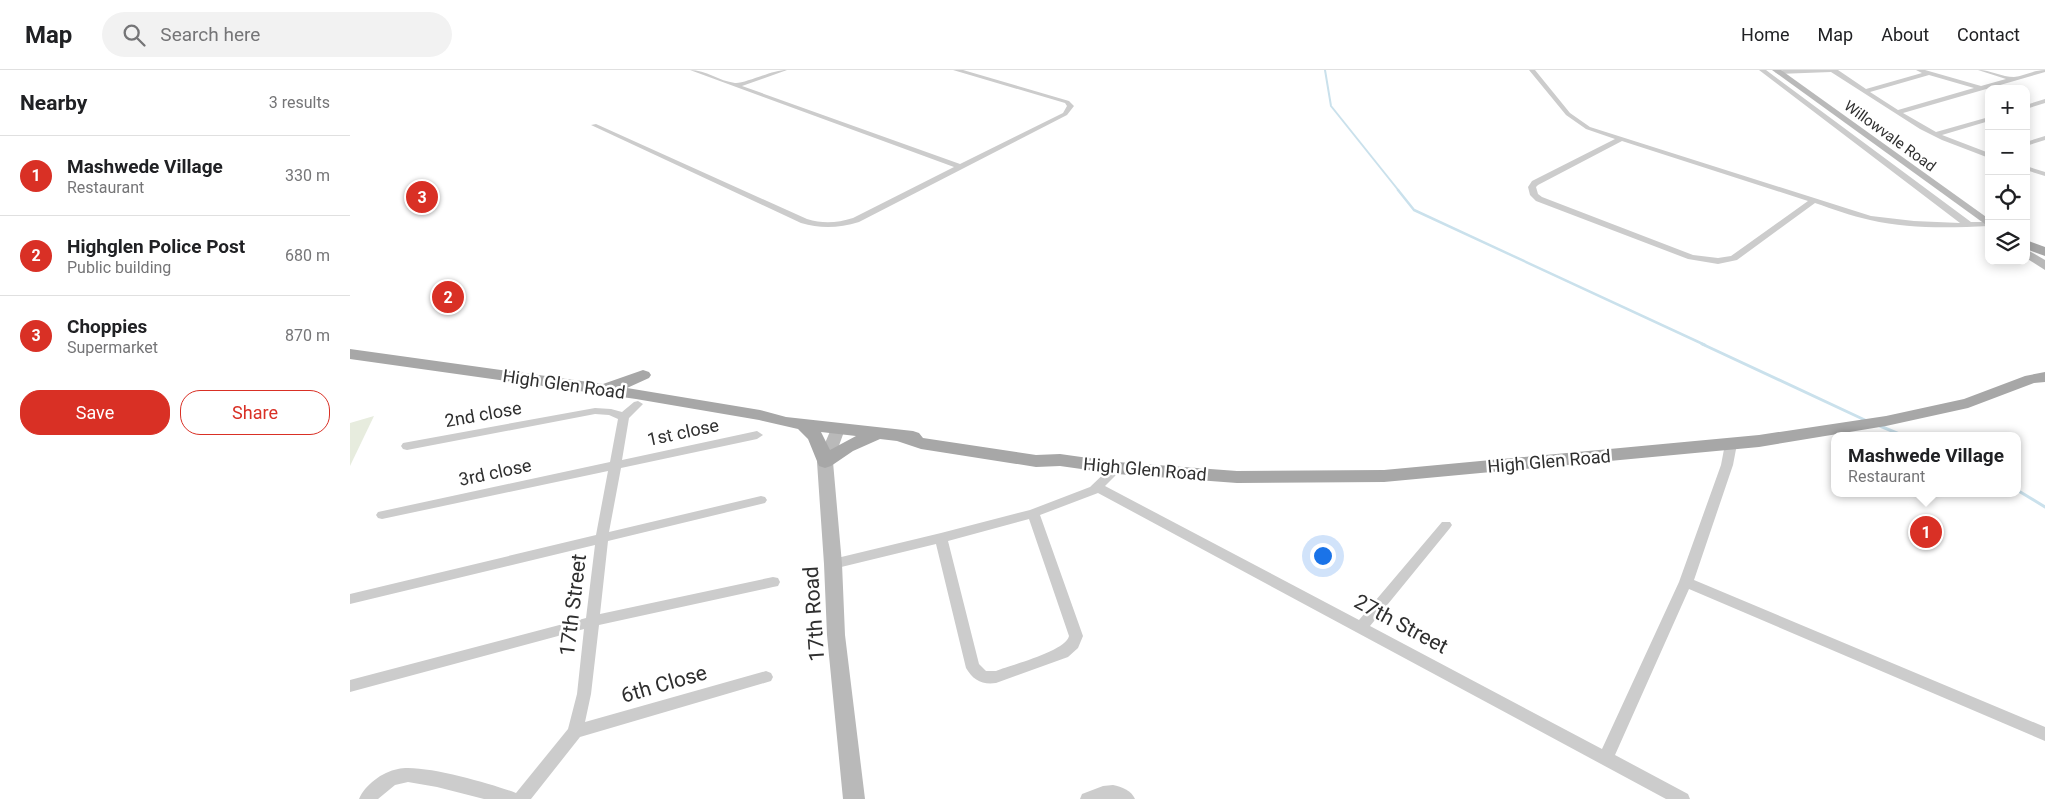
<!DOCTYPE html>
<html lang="en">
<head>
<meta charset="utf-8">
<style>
	:root { --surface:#fff; --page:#f2f2f2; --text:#202124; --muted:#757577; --line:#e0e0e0; --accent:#d93025 }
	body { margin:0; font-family:Roboto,sans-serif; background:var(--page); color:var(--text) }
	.controls { position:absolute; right:15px; top:15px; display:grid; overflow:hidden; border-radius:10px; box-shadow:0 2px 12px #0003 }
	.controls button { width:45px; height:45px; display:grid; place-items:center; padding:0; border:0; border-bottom:1px solid var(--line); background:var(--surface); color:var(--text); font:25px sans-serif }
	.you { position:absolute; left:972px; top:485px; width:18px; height:18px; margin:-12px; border:4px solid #fff; border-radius:50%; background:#1a73e8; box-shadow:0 0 0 8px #1a73e833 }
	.badge { display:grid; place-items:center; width:32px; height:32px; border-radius:50%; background:var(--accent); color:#fff; font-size:16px; font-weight:700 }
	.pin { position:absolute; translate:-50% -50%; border:2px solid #fff; box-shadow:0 1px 5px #0006 }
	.popup { position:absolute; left:1481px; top:362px; width:190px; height:65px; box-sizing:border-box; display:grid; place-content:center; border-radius:10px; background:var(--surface); filter:drop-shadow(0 1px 4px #0005); font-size:16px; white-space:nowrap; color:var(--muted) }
	.popup b { font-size:19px; color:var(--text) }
	.popup::after { content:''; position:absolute; left:50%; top:100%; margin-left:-10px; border:10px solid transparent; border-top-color:var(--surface) }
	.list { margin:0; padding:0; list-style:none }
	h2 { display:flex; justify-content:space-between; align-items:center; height:65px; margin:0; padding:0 20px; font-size:21px }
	h2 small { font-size:16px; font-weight:400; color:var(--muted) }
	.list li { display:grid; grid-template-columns:32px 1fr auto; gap:15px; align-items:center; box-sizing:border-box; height:80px; padding:0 20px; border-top:1px solid var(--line) }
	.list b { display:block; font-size:19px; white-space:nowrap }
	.list p { margin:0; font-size:16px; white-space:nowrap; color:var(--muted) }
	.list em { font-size:16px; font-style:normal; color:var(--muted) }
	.actions { display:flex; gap:10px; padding:15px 20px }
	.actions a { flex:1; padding:11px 0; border:1px solid var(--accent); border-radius:20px; text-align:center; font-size:18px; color:var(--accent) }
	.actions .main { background:var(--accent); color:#fff }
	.icon { flex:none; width:28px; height:28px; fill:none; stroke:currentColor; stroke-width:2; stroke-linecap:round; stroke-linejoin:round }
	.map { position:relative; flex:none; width:1695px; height:729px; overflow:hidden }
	header { display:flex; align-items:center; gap:30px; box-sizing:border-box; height:70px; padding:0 25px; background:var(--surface); border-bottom:1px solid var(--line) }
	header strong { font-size:24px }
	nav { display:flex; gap:28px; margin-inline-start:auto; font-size:18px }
	.search { width:350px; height:45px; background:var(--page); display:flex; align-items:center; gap:12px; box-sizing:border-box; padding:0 18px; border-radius:28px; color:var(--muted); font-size:19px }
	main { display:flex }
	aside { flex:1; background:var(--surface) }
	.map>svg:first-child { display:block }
</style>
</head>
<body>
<header>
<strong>Map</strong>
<div class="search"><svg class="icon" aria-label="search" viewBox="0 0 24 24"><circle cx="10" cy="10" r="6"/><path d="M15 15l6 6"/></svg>Search here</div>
<nav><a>Home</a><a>Map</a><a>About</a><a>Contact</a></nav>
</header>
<main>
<aside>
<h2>Nearby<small>3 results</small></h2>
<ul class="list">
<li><span class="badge">1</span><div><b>Mashwede Village</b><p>Restaurant</p></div><em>330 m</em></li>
<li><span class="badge">2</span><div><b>Highglen Police Post</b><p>Public building</p></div><em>680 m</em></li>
<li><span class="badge">3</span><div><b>Choppies</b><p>Supermarket</p></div><em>870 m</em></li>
</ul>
<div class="actions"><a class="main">Save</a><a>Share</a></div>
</aside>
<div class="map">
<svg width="1695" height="729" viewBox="0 0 1695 729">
	<rect width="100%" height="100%" fill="#fff"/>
	<!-- green -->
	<path fill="#e7ecde" d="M24 346 0 396V353Z"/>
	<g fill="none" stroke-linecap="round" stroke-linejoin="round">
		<!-- stream-far2 -->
		<path stroke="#cae1ec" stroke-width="2" d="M975 0 981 36 1049 121"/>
		<!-- stream-far1 -->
		<path stroke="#cae1ec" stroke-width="2.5" d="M1048 120 1064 140 1355 275"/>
		<!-- stream -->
		<g stroke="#cae1ec" stroke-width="3">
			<path d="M1352 274 1517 351"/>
			<path d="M1530 356 1554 366"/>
			<path d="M1667 420 1695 437"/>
		</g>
		<!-- street -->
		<g fill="#ccc" fill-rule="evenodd">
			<path d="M340 0C356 0 369 11 385 13 395 14 421 0 437 0L392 16 610 94 713 43 717 36 715 33 603 0H613L719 31 724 36 717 45 509 152C489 158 471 159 451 153L241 55 246 54 457 149C473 154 487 153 503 148L604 97Z"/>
			<path d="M1179 0H1185L1220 43 1240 57 1521 146 1564 151 1610 153 1409 0H1416L1621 152H1639V156C1599 158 1559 159 1520 150 1501 146 1483 139 1465 133L1387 190 1368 194 1338 189 1186 131 1180 125 1178 117 1182 111 1265 69 1236 59 1216 45ZM1272 71 1458 131 1381 186 1368 188 1343 185 1192 127 1188 124 1186 117 1188 115Z"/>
			<path d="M1488 0 1516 19 1572 3 1566 0H1575L1631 16 1656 9 1628 0C1640 0 1652 7 1664 7 1674 6 1684 0 1695 0V2L1553 43 1586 62 1639 47V51L1592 65 1639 83V88L1592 70 1570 59 1481 2 1428 4 1425 2 1433 0ZM1579 5 1624 18 1548 40 1520 22Z"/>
			<path d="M1695 29V33L1676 39V35Z"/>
			<path d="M1695 66V70L1676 76V72Z"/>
			<path d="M1676 96 1695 102V106L1676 100Z"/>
			<path d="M288 331 293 334 279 348 272 390 407 361 413 365 407 369 271 398 259 462 411 426 415 427 417 430 415 433 411 434 258 471 250 544 423 507 428 508 430 512 428 516 423 517 249 555 241 624 235 652 416 601 421 603 423 607 421 611 230 667 181 729H134L87 717 58 712 45 715 28 729H9C15 715 32 702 48 699 70 693 143 714 166 723L218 659 227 624 234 559 0 622V610L236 548 245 475 0 534V524L246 465 258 401 32 449 28 448 26 445 28 442 260 392 268 349 259 345 245 344 57 380 53 379 51 376 53 373 245 338 261 339 272 342 284 332Z"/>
			<path d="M1381 370 1387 374 1383 395 1344 510 1695 657V671L1339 519 1265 685 1338 724 1340 729H1316L748 423 690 445 733 566 728 578 718 587 646 613C632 615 623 610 616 598L586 474 483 499 478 497 476 494 478 491 483 489 591 463 680 440 740 417 763 395 767 394 773 398 755 416 1009 550 1092 452H1100L1102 455 1100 458 1020 556 1252 679 1329 512 1371 395 1375 374ZM679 449 719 566C716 581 661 595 646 601H636L629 594 598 471Z"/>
			<path d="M763 715C772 717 781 720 785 729H730L732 724 753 716Z"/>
		</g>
		<!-- secondary -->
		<g fill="#b9b9b9" fill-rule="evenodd">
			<path d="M1422 0H1431L1639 149V157Z"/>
			<path d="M1676 179 1695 190V200L1676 188Z"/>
			<path d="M488 354 493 356 495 359 483 392 492 494 495 565 515 729H493L477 565 474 494 467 392 481 359 483 356Z"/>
		</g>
		<!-- primary -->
		<g fill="#a7a7a7" fill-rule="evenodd">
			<path d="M1676 170 1695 177V186L1676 179Z"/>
			<path d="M0 279 253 314 293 300 299 302 301 305 299 308 277 318 410 340 436 347 563 361 569 363 573 368 686 385 710 384 767 392 887 401 1034 400 1409 365 1536 346 1614 329 1675 306 1695 302V312L1684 313 1618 338 1536 356 1409 377 1034 412 887 413 767 404 710 396 686 397 571 379 547 371 530 369 503 381 481 396 475 398 469 396 458 369 448 359 409 350 286 329 0 289ZM471 362 506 366 480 380Z"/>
		</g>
	</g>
	<g text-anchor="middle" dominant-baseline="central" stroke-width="5" stroke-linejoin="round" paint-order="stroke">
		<!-- far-street labels -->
		<g font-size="15" fill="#2f2f2f" stroke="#fff">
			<text transform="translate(1540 66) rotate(36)">Willowvale Road</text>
		</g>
		<!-- street labels -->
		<g font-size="18" fill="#2f2f2f" stroke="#fff">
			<text transform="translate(214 314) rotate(8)">High Glen Road</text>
			<text transform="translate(133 344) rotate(-10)">2nd close</text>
			<text transform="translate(333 362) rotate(-12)">1st close</text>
			<text transform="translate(1199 391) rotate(-5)">High Glen Road</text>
			<text transform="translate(795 399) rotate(5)">High Glen Road</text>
			<text transform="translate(145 402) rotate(-12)">3rd close</text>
		</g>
		<!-- near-street labels -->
		<g font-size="21" fill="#2f2f2f" stroke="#fff">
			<text transform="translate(223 535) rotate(-83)">17th Street</text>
			<text transform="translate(464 544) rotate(-94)">17th Road</text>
			<text transform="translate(1051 554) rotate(28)">27th Street</text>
			<text transform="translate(314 614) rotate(-16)">6th Close</text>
		</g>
	</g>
</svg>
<div class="controls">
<button>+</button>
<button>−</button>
<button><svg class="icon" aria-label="locate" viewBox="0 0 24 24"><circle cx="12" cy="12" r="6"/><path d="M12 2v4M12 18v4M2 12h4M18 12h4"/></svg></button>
<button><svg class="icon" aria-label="layers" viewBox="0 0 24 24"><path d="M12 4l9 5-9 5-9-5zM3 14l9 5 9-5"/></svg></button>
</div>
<div class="you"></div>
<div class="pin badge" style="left:1576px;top:462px">1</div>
<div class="popup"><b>Mashwede Village</b>Restaurant</div>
<div class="pin badge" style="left:98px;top:227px">2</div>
<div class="pin badge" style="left:72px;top:127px">3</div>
</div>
</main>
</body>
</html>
